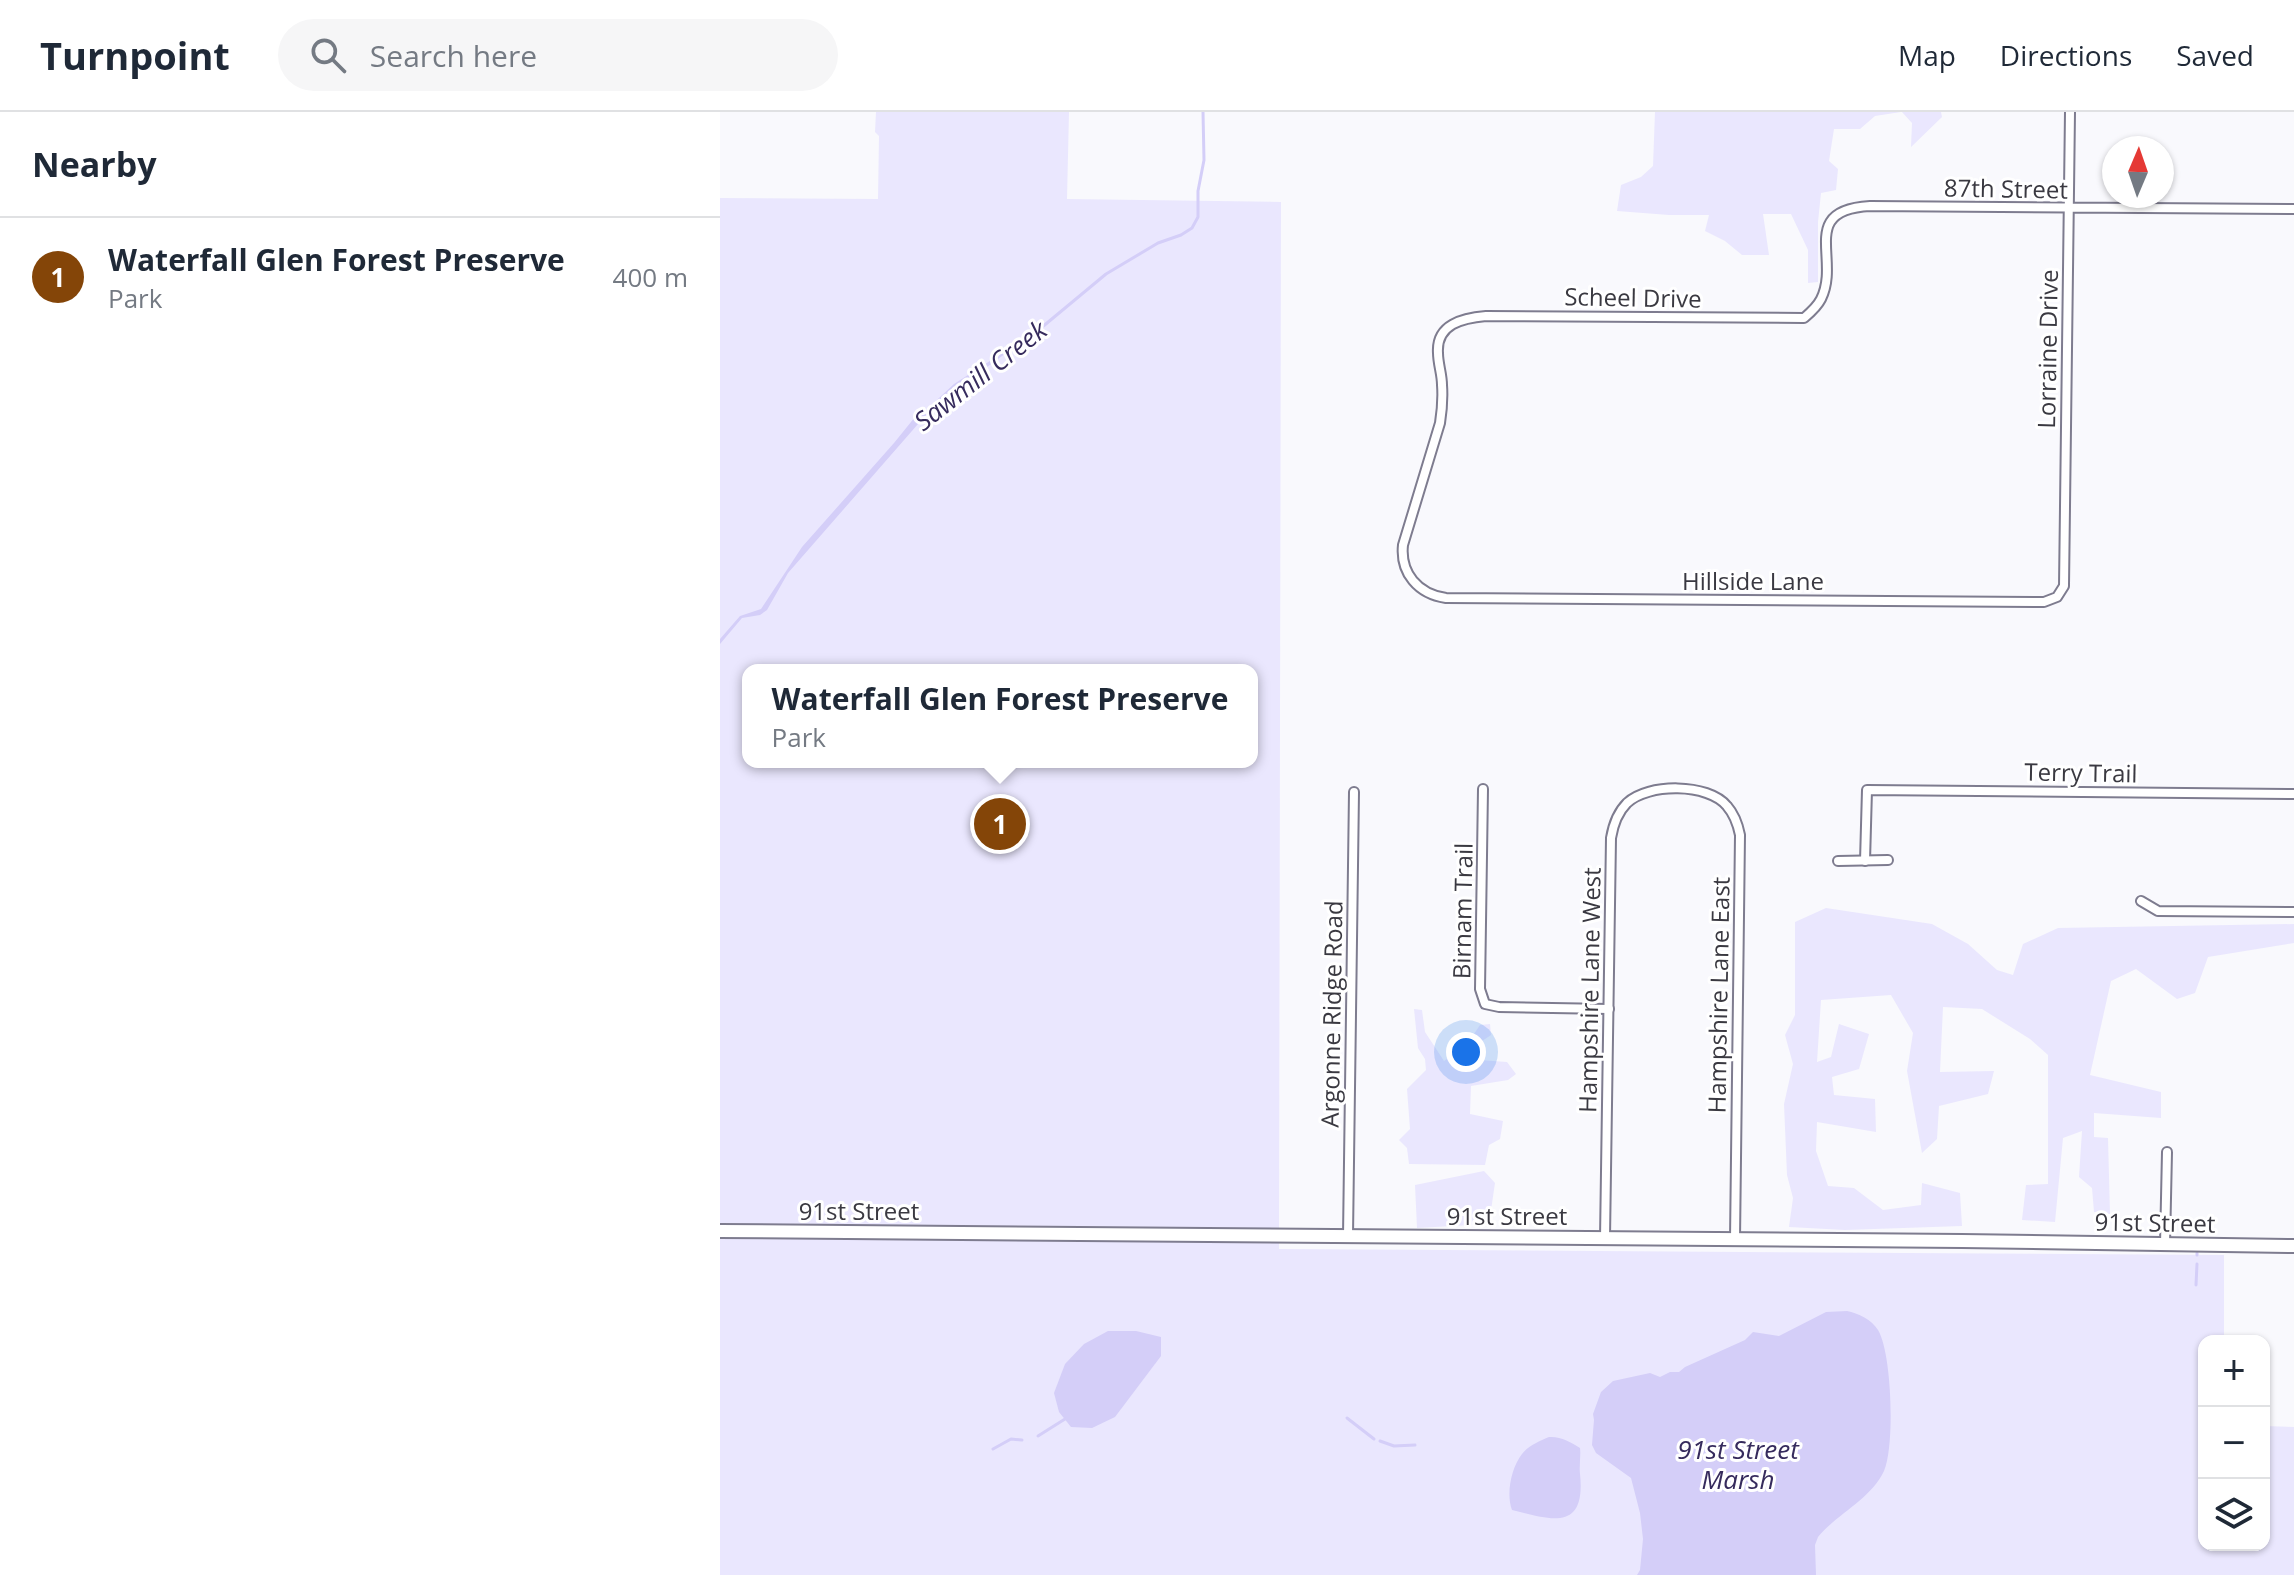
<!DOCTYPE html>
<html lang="en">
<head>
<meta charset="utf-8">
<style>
	:root { --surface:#fff; --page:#f6f6f7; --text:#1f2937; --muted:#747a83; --line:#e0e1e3; --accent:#844508 }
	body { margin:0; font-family:"Open Sans",sans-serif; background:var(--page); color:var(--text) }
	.controls { position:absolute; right:24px; bottom:24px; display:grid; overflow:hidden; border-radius:16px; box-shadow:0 2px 6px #0004 }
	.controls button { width:72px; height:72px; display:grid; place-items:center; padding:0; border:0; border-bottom:2px solid var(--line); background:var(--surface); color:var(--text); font:40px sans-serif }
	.compass { position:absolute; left:1382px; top:24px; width:72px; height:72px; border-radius:50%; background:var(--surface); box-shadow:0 2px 6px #0004; rotate:2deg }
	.you { position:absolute; left:746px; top:940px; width:28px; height:28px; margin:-20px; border:6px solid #fff; border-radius:50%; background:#1a73e8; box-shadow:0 0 0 12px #1a73e833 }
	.badge { display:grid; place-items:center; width:52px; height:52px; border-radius:50%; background:var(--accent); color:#fff; font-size:26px; font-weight:700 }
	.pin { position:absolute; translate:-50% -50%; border:4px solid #fff; box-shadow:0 2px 8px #0006 }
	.popup { position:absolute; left:22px; top:552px; width:516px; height:104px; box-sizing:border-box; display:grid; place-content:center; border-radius:16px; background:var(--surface); filter:drop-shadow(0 2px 6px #0005); font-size:26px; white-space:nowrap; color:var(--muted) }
	.popup b { font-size:30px; color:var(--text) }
	.popup::after { content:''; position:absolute; left:50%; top:100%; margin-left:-16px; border:16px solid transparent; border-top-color:var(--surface) }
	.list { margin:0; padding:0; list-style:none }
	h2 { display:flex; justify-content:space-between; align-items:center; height:104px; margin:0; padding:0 32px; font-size:34px }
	h2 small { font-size:26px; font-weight:400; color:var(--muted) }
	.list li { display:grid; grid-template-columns:52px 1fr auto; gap:24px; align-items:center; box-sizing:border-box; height:120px; padding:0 32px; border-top:2px solid var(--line) }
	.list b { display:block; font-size:30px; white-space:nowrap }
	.list p { margin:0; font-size:26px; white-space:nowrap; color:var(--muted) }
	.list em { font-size:26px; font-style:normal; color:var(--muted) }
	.icon { flex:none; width:44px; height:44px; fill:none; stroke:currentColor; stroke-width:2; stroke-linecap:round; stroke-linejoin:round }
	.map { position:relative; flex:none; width:1574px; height:1463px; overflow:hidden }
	header { display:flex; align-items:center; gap:48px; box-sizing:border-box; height:112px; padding:0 40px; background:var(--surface); border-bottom:2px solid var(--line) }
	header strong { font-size:38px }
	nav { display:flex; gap:44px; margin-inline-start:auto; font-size:28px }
	.search { width:560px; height:72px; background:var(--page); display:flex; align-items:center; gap:20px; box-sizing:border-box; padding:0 28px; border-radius:44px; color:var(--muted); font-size:30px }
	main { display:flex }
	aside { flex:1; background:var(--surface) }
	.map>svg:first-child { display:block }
</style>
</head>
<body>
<header>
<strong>Turnpoint</strong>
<div class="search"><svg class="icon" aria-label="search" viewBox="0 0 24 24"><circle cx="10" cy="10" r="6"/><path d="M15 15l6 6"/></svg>Search here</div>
<nav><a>Map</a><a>Directions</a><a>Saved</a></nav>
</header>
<main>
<aside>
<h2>Nearby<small></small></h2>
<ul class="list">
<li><span class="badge">1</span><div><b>Waterfall Glen Forest Preserve</b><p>Park</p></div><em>400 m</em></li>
</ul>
</aside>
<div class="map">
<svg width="1574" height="1463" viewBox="0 0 1574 1463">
	<rect width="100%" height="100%" fill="#f9f9fd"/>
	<!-- green -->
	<g fill="#eae7fe" fill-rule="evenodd">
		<path d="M156 0H349L347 87 561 90 559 1137 1504 1143V1229H1484V1433H1544V1314L1574 1315V1463H0V86L158 87 159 24 155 20ZM28 558H532V650H28Z"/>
		<path d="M935 0H1181L1155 4 1140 17H1114L1109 49 1118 57 1116 78 1101 81 1098 110V170L1088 171V138L1071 102H1043L1049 143H1022L1005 129 985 119 989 103H949L897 99 901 73 921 65 933 54Z"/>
		<path d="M1182 0H1221L1222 5 1191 35 1192 11Z"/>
		<path d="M1106 796 1212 812 1248 832 1277 858 1293 863 1303 832 1338 816 1574 812V831L1488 845 1475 881 1457 887 1416 857 1391 869 1370 963 1441 980V1006L1374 1001V1025L1388 1026 1390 1102 1374 1100 1372 1076 1359 1065 1362 1019 1343 1026 1335 1110 1302 1108 1306 1073 1328 1072V943L1310 927 1262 897 1223 895 1220 960 1274 959 1268 982 1219 994 1217 1027 1202 1041 1187 959 1193 921 1171 883 1101 888 1097 950 1111 945 1119 912 1149 922 1139 957 1112 965 1114 983 1155 987 1156 1020 1097 1010 1096 1039 1108 1074 1134 1076 1163 1098 1201 1093 1202 1071 1240 1081 1242 1114 1125 1118 1069 1115 1073 1086 1067 1063 1064 992 1073 952 1065 923 1075 903V810Z"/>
		<path d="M694 897 702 898 705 920 724 949 736 941 734 934 741 922 752 925 760 913 770 912 771 923 759 931V948L787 950 796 962 788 968 751 974 750 1002 783 1009 780 1027 769 1033 765 1053 689 1052 687 1036 679 1028 690 1017 687 977 706 958 705 947 698 936Z"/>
		<path d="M764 1059 775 1071 769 1112 697 1116 695 1073Z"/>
	</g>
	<!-- water -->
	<g fill="#d4cef8">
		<path d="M309 224 263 258 205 304 68 461 47 498 40 503 22 506 0 532V527L20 504 41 497 82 435 174 331 195 305 200 300 205 299 234 272Z"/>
		<path d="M1127 1199C1138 1201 1152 1208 1158 1218 1172 1241 1175 1334 1164 1359 1151 1387 1117 1402 1098 1425L1095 1433 1096 1463H917L920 1458 923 1427 920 1401 911 1366 876 1341 872 1333 874 1308 873 1302 881 1280 893 1269 930 1261 940 1265 950 1260H959L965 1255 1025 1228 1033 1220 1059 1224 1106 1200Z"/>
		<path d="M388 1219H416L441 1225V1244L395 1305 372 1316 351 1315 339 1300 334 1281 345 1252 364 1232Z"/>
		<path d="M829 1325C840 1324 851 1330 860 1336 861 1345 859 1353 860 1362 866 1420 831 1408 792 1398 786 1382 791 1356 802 1342 809 1333 820 1329 829 1325Z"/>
	</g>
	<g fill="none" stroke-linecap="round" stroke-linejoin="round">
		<!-- stream -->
		<g stroke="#d4cef8" stroke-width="3">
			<path d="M291 235 321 216 386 162 438 131 461 123 472 116 478 105V79L484 48 483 0"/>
			<path d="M1477 1141V1143"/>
			<path d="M1476 1173 1477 1152"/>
			<path d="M627 1306 654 1327"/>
			<path d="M318 1324 345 1307"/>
			<path d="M660 1329 674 1334 695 1333"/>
			<path d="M273 1337 291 1327 302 1328"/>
		</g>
		<!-- minor casing -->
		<g stroke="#7e7c8f" stroke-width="12">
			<g id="minor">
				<path d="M1350 0 1344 474 1337 485 1324 490 726 486C698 482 680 461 683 433L720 311C722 298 723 286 722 273 722 262 718 252 718 241 716 212 743 206 766 204L1084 206C1091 200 1097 195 1101 187 1121 147 1078 98 1150 94L1574 97"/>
				<path d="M763 677 760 877 765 892 779 895 889 897"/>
				<path d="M1118 749 1168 748"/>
				<path d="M1145 749 1147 678 1574 682"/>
				<path d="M1421 789 1438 799 1574 800"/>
				<path d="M628 1124 634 680"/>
				<path d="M885 1126 891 726C893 714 898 700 907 691 928 671 988 671 1007 694 1014 702 1018 713 1020 723L1015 1127"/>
				<path d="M1445 1132 1447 1040"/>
			</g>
		</g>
		<!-- secondary casing -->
		<g stroke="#7e7c8f" stroke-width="16">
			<path id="secondary" d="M0 1119 1242 1129 1574 1134"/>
		</g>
		<!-- minor -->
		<use href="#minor" stroke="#fff" stroke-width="8"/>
		<!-- secondary -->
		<use href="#secondary" stroke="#fff" stroke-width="12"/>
	</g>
	<g text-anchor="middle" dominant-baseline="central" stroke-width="6" stroke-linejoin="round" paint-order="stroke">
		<!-- street labels -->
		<g font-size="24" fill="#3a3941" stroke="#fff">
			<text transform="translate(1286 76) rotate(1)">87th Street</text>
			<text transform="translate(913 185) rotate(1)">Scheel Drive</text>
			<text transform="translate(1327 237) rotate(-89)">Lorraine Drive</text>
			<text x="1033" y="468">Hillside Lane</text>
			<text transform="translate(1361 660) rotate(1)">Terry Trail</text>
			<text transform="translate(742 799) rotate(-89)">Birnam Trail</text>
			<text transform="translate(869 878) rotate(-89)">Hampshire Lane West</text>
			<text transform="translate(998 883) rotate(-89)">Hampshire Lane East</text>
			<text transform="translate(611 902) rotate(-89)">Argonne Ridge Road</text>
			<text x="139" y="1098">91st Street</text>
			<text x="787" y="1103">91st Street</text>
			<text transform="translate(1435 1110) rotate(1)">91st Street</text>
		</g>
		<!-- water labels -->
		<g font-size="26" font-style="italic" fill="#362b5d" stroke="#fff">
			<text transform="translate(260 263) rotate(-38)">Sawmill Creek</text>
			<text x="1018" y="1337">91st Street<tspan x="1018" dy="30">Marsh</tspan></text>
		</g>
	</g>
</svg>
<div class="controls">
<button>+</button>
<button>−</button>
<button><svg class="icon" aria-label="layers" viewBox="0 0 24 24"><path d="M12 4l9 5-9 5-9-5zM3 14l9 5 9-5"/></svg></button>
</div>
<svg class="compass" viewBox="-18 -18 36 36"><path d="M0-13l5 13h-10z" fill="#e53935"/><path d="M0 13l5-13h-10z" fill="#747a83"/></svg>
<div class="you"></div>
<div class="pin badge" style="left:280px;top:712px">1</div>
<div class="popup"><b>Waterfall Glen Forest Preserve</b>Park</div>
</div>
</main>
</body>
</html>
